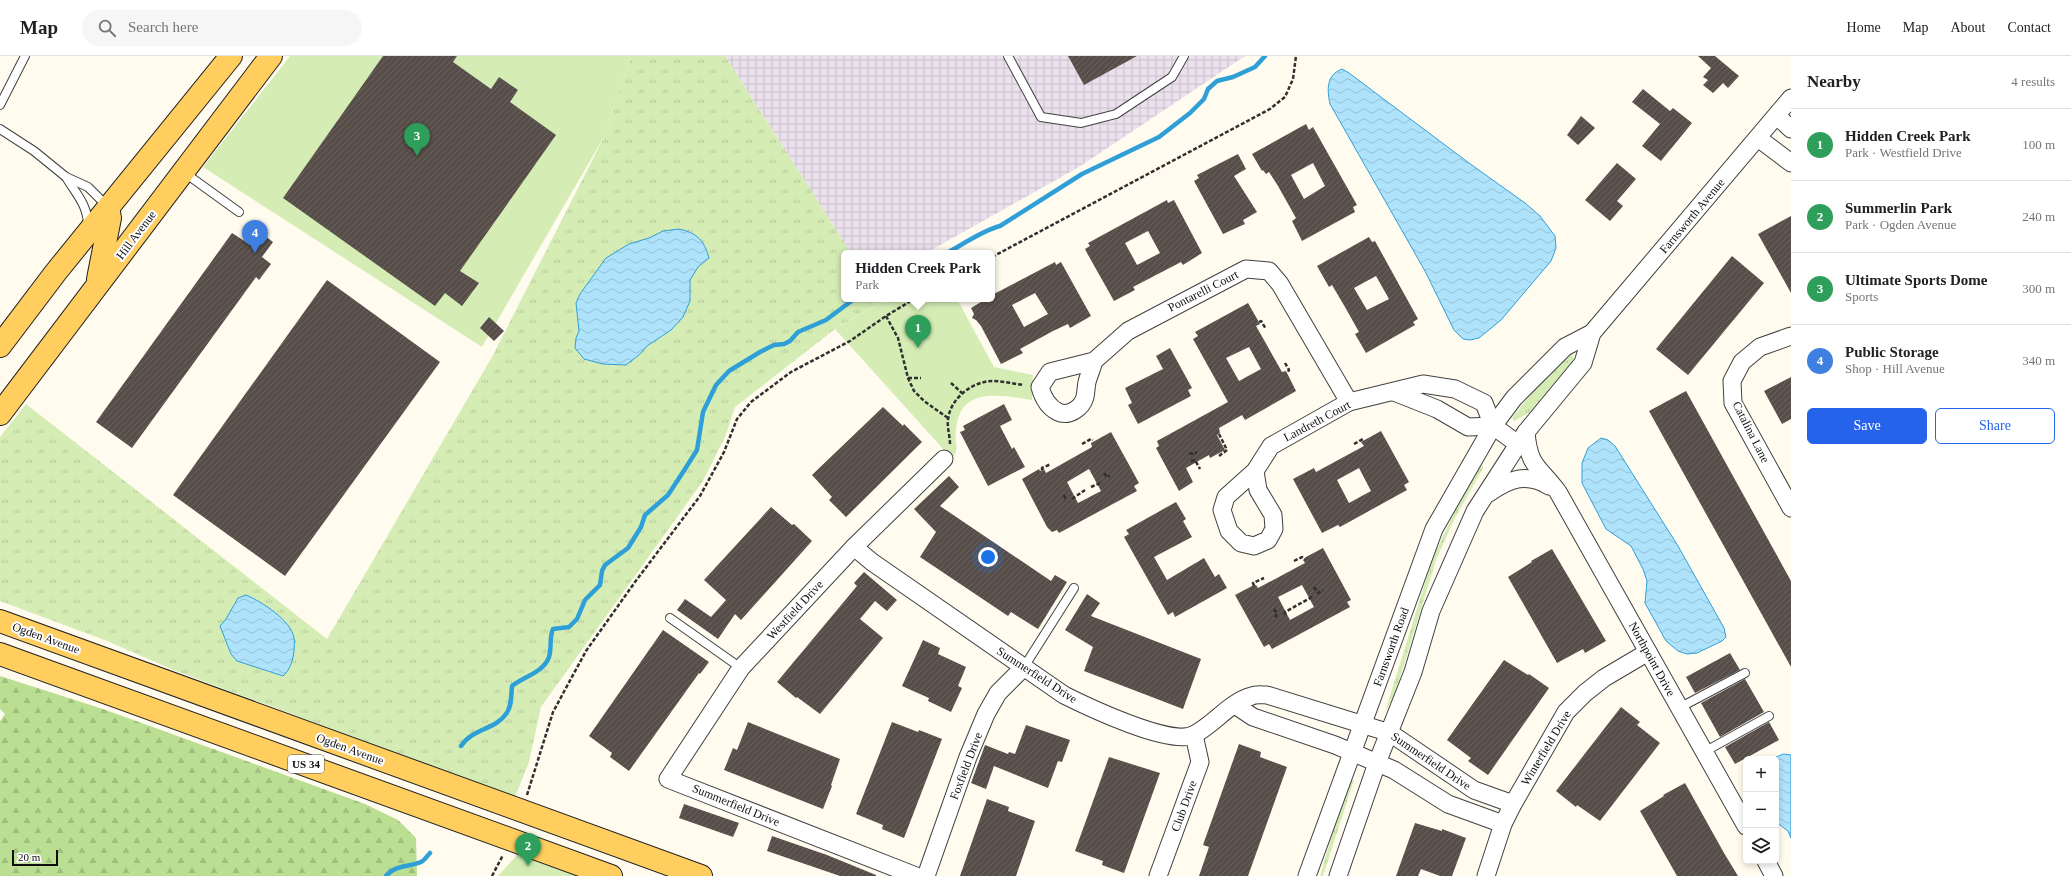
<!DOCTYPE html>
<html lang="en">
<head>
<meta charset="utf-8">
<style>
	:root { --surface:#fff; --page:#f6f6f6; --text:#202124; --muted:#757577; --line:#e0e0e0; --accent:#2563eb }
	body { margin:0; font-family:Georgia,serif; background:var(--page); color:var(--text) }
	.controls { position:absolute; right:12px; bottom:12px; display:grid; overflow:hidden; border-radius:6px; box-shadow:0 2px 6px #0003 }
	.controls button { width:36px; height:36px; display:grid; place-items:center; padding:0; border:0; border-bottom:1px solid var(--line); background:var(--surface); color:var(--text); font:20px sans-serif }
	.scale { position:absolute; left:12px; bottom:10px; width:46px; box-sizing:border-box; padding-left:4px; border:2px solid #0e0e0e; border-top:0; font-size:11px; line-height:14px; white-space:nowrap; color:#0e0e0e; -webkit-text-stroke:3px #fff; paint-order:stroke }
	.you { position:absolute; left:988px; top:501px; width:14px; height:14px; margin:-10px; border:3px solid #fff; border-radius:50%; background:#1a73e8; box-shadow:0 0 0 6px #1a73e833 }
	.badge { display:grid; place-items:center; width:26px; height:26px; border-radius:50%; background:var(--accent); color:#fff; font-size:13px; font-weight:700 }
	.pin { position:absolute; translate:-50% -33px; filter:drop-shadow(0 1px 2px #0008) }
	.pin::after { content:''; position:absolute; top:21px; width:14px; height:12px; background:inherit; clip-path:polygon(0 0,100% 0,50% 100%) }
	.popup { position:absolute; left:841px; top:194px; width:154px; height:52px; box-sizing:border-box; display:grid; place-content:center; border-radius:6px; background:var(--surface); filter:drop-shadow(0 1px 3px #0005); font-size:13px; white-space:nowrap; color:var(--muted) }
	.popup b { font-size:15px; color:var(--text) }
	.popup::after { content:''; position:absolute; left:50%; top:100%; margin-left:-8px; border:8px solid transparent; border-top-color:var(--surface) }
	.list { margin:0; padding:0; list-style:none }
	h2 { display:flex; justify-content:space-between; align-items:center; height:52px; margin:0; padding:0 16px; font-size:17px }
	h2 small { font-size:13px; font-weight:400; color:var(--muted) }
	.list li { display:grid; grid-template-columns:26px 1fr auto; gap:12px; align-items:center; box-sizing:border-box; height:72px; padding:0 16px; border-top:1px solid var(--line) }
	.list b { display:block; font-size:15px; white-space:nowrap }
	.list p { margin:0; font-size:13px; white-space:nowrap; color:var(--muted) }
	.list em { font-size:13px; font-style:normal; color:var(--muted) }
	.actions { display:flex; gap:8px; padding:12px 16px }
	.actions a { flex:1; padding:9px 0; border:1px solid var(--accent); border-radius:6px; text-align:center; font-size:14px; color:var(--accent) }
	.actions .main { background:var(--accent); color:#fff }
	.icon { flex:none; width:22px; height:22px; fill:none; stroke:currentColor; stroke-width:2; stroke-linecap:round; stroke-linejoin:round }
	.map { position:relative; flex:none; width:1791px; height:820px; overflow:hidden }
	header { display:flex; align-items:center; gap:24px; box-sizing:border-box; height:56px; padding:0 20px; background:var(--surface); border-bottom:1px solid var(--line) }
	header strong { font-size:19px }
	nav { display:flex; gap:22px; margin-inline-start:auto; font-size:14px }
	.search { width:280px; height:36px; background:var(--page); display:flex; align-items:center; gap:10px; box-sizing:border-box; padding:0 14px; border-radius:22px; color:var(--muted); font-size:15px }
	main { display:flex }
	aside { flex:1; background:var(--surface) }
	.map>svg:first-child { display:block }
</style>
</head>
<body>
<header>
<strong>Map</strong>
<div class="search"><svg class="icon" aria-label="search" viewBox="0 0 24 24"><circle cx="10" cy="10" r="6"/><path d="M15 15l6 6"/></svg>Search here</div>
<nav><a>Home</a><a>Map</a><a>About</a><a>Contact</a></nav>
</header>
<main>
<div class="map">
<svg width="1791" height="820" viewBox="0 0 1791 820">
	<defs>
		<pattern id="industrial-grid" width="8" height="8" patternUnits="userSpaceOnUse"><rect width="8" height="8" fill="#ebe1ed"/><path d="M0 4h8M4 0v8" fill="none" stroke="#c8c0ca"/></pattern>
		<pattern id="grass-tufts" width="24" height="20" patternUnits="userSpaceOnUse"><rect width="24" height="20" fill="#d5edb5"/><path d="M3 7l-1-3M5 7V3M7 7l1-3M15 17l-1-3M17 17v-4M19 17l1-3" fill="none" stroke="#b6ca9a"/></pattern>
		<pattern id="forest-firs" width="22" height="20" patternUnits="userSpaceOnUse"><rect width="22" height="20" fill="#badf92"/><path d="M5 1l3.5 6h-7zM16 11l3.5 6h-7z" fill="#9fbe7d"/></pattern>
		<pattern id="water-waves" width="16" height="10" patternUnits="userSpaceOnUse"><rect width="16" height="10" fill="#aee3fb"/><path d="M0 5q4-4 8 0t8 0" fill="none" stroke="#94c2d6"/></pattern>
		<pattern id="building-hatch" width="6" height="6" patternUnits="userSpaceOnUse"><rect width="6" height="6" fill="#574e49"/><path d="M-1 1l2-2M0 6l6-6M5 7l2-2" fill="none" stroke="#6a635f"/></pattern>
	</defs>
	<rect width="100%" height="100%" fill="#fffbef"/>
	<!-- industrial -->
	<path fill="url(#industrial-grid)" d="M725 0H1245L1079 111 926 197H851Z"/>
	<!-- grass -->
	<g fill="url(#grass-tufts)">
		<path d="M631 0H725L851 197H844V243H880L882 246 835 273 735 351 725 381 703 425 541 651 529 706 515 741 176 615 107 585 0 545V381L26 348 327 583 492 301 605 79Z"/>
		<path d="M1565 296H1572L1574 304 1529 357 1514 365 1512 362Z"/>
		<path d="M1483 409V412L1454 464 1436 504 1395 638 1385 656 1433 501 1457 451 1481 410Z"/>
		<path d="M1354 724 1323 820H1320L1333 775 1351 725Z"/>
	</g>
	<!-- forest -->
	<path fill="url(#forest-firs)" d="M0 620 103 653 365 748 398 764 416 782 417 820H0V665L5 658 0 653Z"/>
	<!-- park -->
	<g fill="#d5edb5">
		<path d="M290 0H631L605 79 482 291 203 111Z"/>
		<path d="M888 243H957L994 311 1033 319 1032 344C1001 339 959 330 956 374 954 389 960 387 953 404L835 273Z"/>
		<path d="M517 799 578 820H498Z"/>
	</g>
	<!-- water -->
	<g fill="url(#water-waves)" stroke="#2f9fd8">
		<path d="M1342 13 1349 17 1469 107 1525 147 1540 160 1555 180 1556 192 1551 205 1501 264 1479 282 1470 284 1463 283 1454 274 1425 215 1330 48C1327 34 1326 19 1342 13Z"/>
		<path d="M679 173C697 177 704 184 709 202L698 211 690 224V245L683 261 671 274 647 290 639 299 626 309 603 308 584 303 575 292 576 282 579 275 576 247 580 238 606 202 629 188 649 182 663 175Z"/>
		<path d="M1601 382 1608 384 1615 390 1678 490 1724 572 1726 581 1722 585 1697 597 1687 598 1678 595 1666 585 1645 547 1647 525 1643 513 1631 490 1606 473 1582 427V407L1588 392Z"/>
		<path d="M246 539C262 546 291 564 294 582 295 586 294 591 294 595 293 604 290 614 283 620L237 605 231 598 220 570 226 563 238 542Z"/>
		<path d="M1783 698 1791 699V782L1788 775 1776 766V703H1772Z"/>
	</g>
	<g fill="none" stroke-linecap="round" stroke-linejoin="round">
		<!-- stream -->
		<g stroke="#2f9fd8" stroke-width="4.5">
			<path d="M947 197C964 188 981 175 1000 170L1082 118 1159 81 1190 57 1204 43 1208 33 1217 25 1233 21 1255 11 1265 0"/>
			<path d="M461 690C473 672 495 674 506 658 512 651 511 639 512 630 523 621 544 616 549 601 552 591 549 582 553 573L569 571 577 563 585 544 600 529 602 515 605 509 628 492 641 471 645 459 668 439 685 413 697 394 703 356 716 329 729 315 760 296 774 289 784 288 790 285 798 276 826 264 854 243"/>
			<path d="M386 820C395 809 408 811 421 806 424 805 427 800 430 797"/>
		</g>
	</g>
	<!-- building -->
	<g fill="url(#building-hatch)" fill-rule="evenodd">
		<path d="M383 0H457L453 6 491 33 499 21 518 34 510 46 556 79 460 215 479 227 462 250 445 237 435 250 283 142Z"/>
		<path d="M1068 0H1137L1084 29Z"/>
		<path d="M1698 0H1715L1739 20 1728 32 1723 27 1713 37 1703 29 1708 24 1703 21 1711 12Z"/>
		<path d="M1643 33 1670 55 1673 52 1692 67 1661 105 1642 90 1660 68 1632 46Z"/>
		<path d="M1581 60 1595 72 1578 89 1567 79Z"/>
		<path d="M1306 68 1309 74 1313 71 1357 149 1353 151 1355 156 1302 185 1292 165 1296 162 1278 130 1269 116 1266 118 1263 114 1262 115 1252 98ZM1313 107 1325 130 1304 143 1291 119Z"/>
		<path d="M1238 98 1246 113 1234 120 1257 156 1243 164 1245 168 1223 178 1194 125 1199 122 1197 119Z"/>
		<path d="M1617 107 1636 123 1617 145 1623 150 1610 165 1585 144Z"/>
		<path d="M1167 144 1168 147 1174 144 1202 197 1183 209 1181 206 1133 231 1135 234 1114 245 1087 197 1085 193 1090 190 1088 187ZM1148 175 1160 197 1137 209 1125 187Z"/>
		<path d="M1791 160V237L1758 178Z"/>
		<path d="M256 173 273 186 262 201 271 208 259 224 256 221 132 392 96 366 232 177 246 186Z"/>
		<path d="M1369 181 1372 186 1375 185 1418 263 1413 266 1415 269 1366 297 1355 278 1359 276 1345 251 1332 229 1329 231 1317 210ZM1376 220 1389 243 1367 254 1354 232Z"/>
		<path d="M1732 200 1764 227 1688 319 1656 293Z"/>
		<path d="M1055 206 1056 209 1061 206 1091 260 1070 272 1068 268 1053 275 1020 293 1023 297 1001 308 981 270 976 264 972 262 974 258 971 252 986 243H992V239ZM1035 237 1048 258 1024 271 1012 249Z"/>
		<path d="M327 224 440 306 285 520 173 439Z"/>
		<path d="M1248 247 1260 268 1256 270 1264 284 1282 316 1286 315 1296 335 1245 364 1242 359 1219 372 1220 377 1217 379 1225 394 1210 402 1209 399 1186 412 1193 426 1179 435 1156 392 1159 390 1157 385 1228 346 1193 283 1198 280 1195 276ZM1249 291 1261 313 1239 325 1226 302Z"/>
		<path d="M489 261 504 275 494 285 480 272Z"/>
		<path d="M1170 292 1192 332 1188 334 1191 340 1138 368 1128 349 1132 347 1125 332 1163 313 1156 300Z"/>
		<path d="M1791 321V363L1782 368 1764 335Z"/>
		<path d="M1686 335 1791 525V611L1649 355Z"/>
		<path d="M1004 348 1012 364 1000 370 1012 393 1014 391 1025 411 988 430 960 376 965 374 963 370Z"/>
		<path d="M883 351 903 370 904 368 922 386 846 461 829 444 832 441 812 419Z"/>
		<path d="M1381 375 1409 426 1404 429 1407 434 1340 471 1338 469 1322 477 1293 423 1314 412 1316 416 1364 390 1361 386ZM1359 412 1371 435 1349 447 1337 424Z"/>
		<path d="M1111 376 1139 427 1134 430 1137 435 1059 477 1057 474 1052 476 1047 471 1022 423 1039 413 1040 415 1044 413 1046 417 1092 391 1091 387ZM1089 413 1101 435 1078 447 1067 426Z"/>
		<path d="M949 420 959 431 940 450 1051 525 1055 519 1067 526 1038 573 1011 556 1008 560 920 501 936 476 914 453Z"/>
		<path d="M1176 446 1186 463 1183 465 1192 481 1154 501 1167 524 1204 502 1215 521 1219 518 1227 532 1175 561 1173 556 1168 559 1124 481 1129 478 1126 474Z"/>
		<path d="M771 451 792 469 794 468 812 485 741 564 735 558 718 583 677 554 685 543 711 561 726 544 704 524Z"/>
		<path d="M1323 492 1351 544 1347 546 1350 551 1272 593 1269 588 1264 591 1235 539 1252 530 1256 529 1258 532 1290 515 1305 507 1303 504 1306 501ZM1302 529 1314 551 1290 564 1278 541Z"/>
		<path d="M1552 493 1606 585 1585 597 1583 593 1557 607 1508 521 1532 506 1531 505Z"/>
		<path d="M864 516 897 544 887 555 875 545 860 563 883 582 820 658 797 641 796 642 777 626 857 530 854 527Z"/>
		<path d="M1087 538 1100 547 1091 560 1201 603 1183 653 1084 615 1093 591 1065 574Z"/>
		<path d="M663 574 709 606 700 618 699 617 629 715 610 701 612 697 589 680Z"/>
		<path d="M923 584 940 592 938 598 966 611 958 630 962 632 951 656 928 645 929 642 902 630Z"/>
		<path d="M1730 597 1740 614 1695 637 1686 621Z"/>
		<path d="M1504 604 1528 619 1529 618 1549 632 1488 719 1468 705 1471 702 1447 684Z"/>
		<path d="M1745 623 1764 656 1720 681 1701 647Z"/>
		<path d="M1621 651 1640 666 1637 669 1660 687 1600 765 1577 749 1576 751 1556 735Z"/>
		<path d="M748 666 840 703 831 729 832 730 823 753 724 714 733 692 737 694Z"/>
		<path d="M892 666 918 676 919 674 942 683 904 782 882 773 883 769 856 758Z"/>
		<path d="M1769 666 1779 684 1735 708 1725 691Z"/>
		<path d="M1026 669 1070 684 1062 706 1058 705 1048 732 994 710 986 733 971 727 985 689 1008 698 1009 696 1015 698Z"/>
		<path d="M1239 688 1261 696 1260 701 1287 711 1248 820H1199L1209 791 1203 789Z"/>
		<path d="M1109 701 1160 717 1124 817 1102 809 1103 805 1075 795Z"/>
		<path d="M1685 727 1724 797 1738 820H1677L1640 755 1664 740 1663 739Z"/>
		<path d="M987 743 1009 751 1008 755 1035 765 1016 820H960Z"/>
		<path d="M684 748 739 767 733 781 679 762Z"/>
		<path d="M1415 767 1442 775V773L1466 782 1452 820H1440L1421 813 1418 820H1396Z"/>
		<path d="M772 780 827 799 876 819V820H840L767 795Z"/>
	</g>
	<g fill="none" stroke-linecap="round" stroke-linejoin="round">
		<!-- lane casing -->
		<g stroke="#414141" stroke-width="10">
			<g id="lane">
				<path d="M1008 0 1041 61 1081 67 1116 58 1172 21 1184 0"/>
				<path d="M0 49 25 0"/>
				<path d="M0 73 34 95 66 121 88 131 107 150"/>
				<path d="M185 117 239 156"/>
				<path d="M66 121C76 138 88 149 88 170"/>
				<path d="M670 562 741 612"/>
				<path d="M1024 611 1074 532"/>
				<path d="M1679 652 1745 617"/>
				<path d="M1704 696 1769 660"/>
			</g>
		</g>
		<!-- street casing -->
		<g stroke="#414141" stroke-width="19">
			<g id="street">
				<path d="M1777 60 1791 73"/>
				<path d="M1758 82 1791 107"/>
				<path d="M1791 280 1760 291 1742 306 1732 325 1733 347 1791 452"/>
				<path d="M1094 305C1092 312 1089 319 1087 326 1086 331 1086 336 1085 341 1082 352 1069 361 1058 356 1048 351 1043 342 1040 331L1050 316 1094 305 1128 275 1246 213 1269 215 1280 228 1349 346"/>
				<path d="M1394 336 1437 353 1468 371 1493 370"/>
				<path d="M1526 376C1529 412 1539 410 1558 436L1746 770"/>
				<path d="M1255 415 1258 434 1273 459 1274 473 1268 484 1254 490 1241 487 1229 475 1222 454 1226 441 1255 415 1271 390 1349 346 1423 328 1455 333 1484 347 1493 370 1518 388"/>
				<path d="M1489 437C1509 423 1527 416 1549 430"/>
				<path d="M854 491 872 506 1064 639C1088 651 1170 690 1193 679 1214 669 1229 646 1252 640 1256 638 1262 639 1267 639L1390 677 1474 734 1513 748"/>
				<path d="M1235 649 1253 661 1335 689 1394 714 1448 748 1503 768"/>
				<path d="M1766 805 1774 820"/>
				<path d="M916 820 668 723 741 612 854 491 944 403"/>
				<path d="M926 820 968 701 986 658 998 637 1024 611"/>
				<path d="M1158 820 1200 706 1194 679"/>
				<path d="M1307 820 1434 473 1493 370 1514 342 1565 291 1592 277"/>
				<path d="M1338 820 1377 707 1413 616 1431 555 1475 455 1526 376 1583 307 1592 277 1791 42"/>
				<path d="M1486 820 1503 768 1513 748 1566 656 1585 637 1604 622 1648 596"/>
			</g>
		</g>
		<!-- primary casing -->
		<g stroke="#1f1f1f" stroke-width="24">
			<g id="primary">
				<path d="M98 223 110 162 108 152"/>
				<path d="M0 290 56 216 231 0"/>
				<path d="M0 358 271 0"/>
				<path d="M0 565 701 820"/>
				<path d="M0 598 611 820"/>
			</g>
		</g>
		<!-- path -->
		<g stroke="#303030" stroke-width="2.5" stroke-dasharray="4 2" stroke-linecap="butt">
			<path d="M992 201 1270 53 1285 41 1293 23 1296 0"/>
			<path d="M886 260 898 282 908 322 914 335 924 345 948 362"/>
			<path d="M1259 266 1261 265 1266 273"/>
			<path d="M1285 307 1289 314 1287 317"/>
			<path d="M908 322H921"/>
			<path d="M951 327 962 337"/>
			<path d="M950 388C950 380 947 372 948 364 950 342 973 325 993 325 1003 325 1014 328 1024 329"/>
			<path d="M1082 388 1091 383 1093 384"/>
			<path d="M1354 388 1363 383"/>
			<path d="M1189 397 1193 398 1197 396"/>
			<path d="M1219 400 1227 394 1219 378"/>
			<path d="M1191 405 1195 404 1200 413"/>
			<path d="M1042 414V412L1051 408"/>
			<path d="M1104 417 1107 421 1110 420"/>
			<path d="M1091 431 1102 426"/>
			<path d="M1064 439 1066 445"/>
			<path d="M1072 443 1085 434"/>
			<path d="M1294 505 1302 501 1305 503"/>
			<path d="M1254 530 1253 527 1264 522"/>
			<path d="M1314 531 1318 537 1323 534"/>
			<path d="M1274 553 1277 558 1275 561"/>
			<path d="M1285 559V556L1312 541 1313 542"/>
			<path d="M527 739 553 656 586 595 635 526 700 440 724 396 737 363 751 346 791 316 850 285 886 260 914 243"/>
			<path d="M492 820 503 799"/>
		</g>
		<!-- lane -->
		<use href="#lane" stroke="#fff" stroke-width="8"/>
		<!-- street -->
		<use href="#street" stroke="#fff" stroke-width="17"/>
		<!-- primary -->
		<use href="#primary" stroke="#ffce5f" stroke-width="22"/>
	</g>
	<g text-anchor="middle" dominant-baseline="central" stroke-width="4" stroke-linejoin="round" paint-order="stroke">
		<!-- shield labels -->
		<rect fill="#fff" stroke="#565656" stroke-width="1" x="288" y="699" width="36" height="18" rx="3"/>
		<g font-size="11" font-weight="bold" fill="#0e0e0e">
			<text x="306" y="708">US 34</text>
		</g>
		<!-- street labels -->
		<g font-size="12" fill="#0e0e0e" stroke="#fff">
			<text transform="translate(1692 160) rotate(-50)">Farnsworth Avenue</text>
			<text transform="translate(136 179) rotate(-53)">Hill Avenue</text>
			<text transform="translate(1203 235) rotate(-27)">Pontarelli Court</text>
			<text transform="translate(1317 365) rotate(-28)">Landreth Court</text>
			<text transform="translate(1751 376) rotate(63)">Catalina Lane</text>
			<text transform="translate(795 554) rotate(-47)">Westfield Drive</text>
			<text transform="translate(46 582) rotate(20)">Ogden Avenue</text>
			<text transform="translate(1391 591) rotate(-70)">Farnsworth Road</text>
			<text transform="translate(1652 603) rotate(61)">Northpoint Drive</text>
			<text transform="translate(1037 619) rotate(33)">Summerfield Drive</text>
			<text transform="translate(1546 692) rotate(-59)">Winterfield Drive</text>
			<text transform="translate(350 693) rotate(20)">Ogden Avenue</text>
			<text transform="translate(1431 705) rotate(34)">Summerfield Drive</text>
			<text transform="translate(966 710) rotate(-69)">Foxfield Drive</text>
			<text transform="translate(736 749) rotate(22)">Summerfield Drive</text>
			<text transform="translate(1184 750) rotate(-70)">Club Drive</text>
		</g>
	</g>
</svg>
<div class="controls">
<button>+</button>
<button>−</button>
<button><svg class="icon" aria-label="layers" viewBox="0 0 24 24"><path d="M12 4l9 5-9 5-9-5zM3 14l9 5 9-5"/></svg></button>
</div>
<div class="scale">20 m</div>
<div class="you"></div>
<div class="pin badge" style="left:918px;top:292px;background:#2e9e5b">1</div>
<div class="popup"><b>Hidden Creek Park</b>Park</div>
<div class="pin badge" style="left:528px;top:810px;background:#2e9e5b">2</div>
<div class="pin badge" style="left:417px;top:100px;background:#2e9e5b">3</div>
<div class="pin badge" style="left:255px;top:197px;background:#3f7fe0">4</div>
</div>
<aside>
<h2>Nearby<small>4 results</small></h2>
<ul class="list">
<li><span class="badge" style="background:#2e9e5b">1</span><div><b>Hidden Creek Park</b><p>Park · Westfield Drive</p></div><em>100 m</em></li>
<li><span class="badge" style="background:#2e9e5b">2</span><div><b>Summerlin Park</b><p>Park · Ogden Avenue</p></div><em>240 m</em></li>
<li><span class="badge" style="background:#2e9e5b">3</span><div><b>Ultimate Sports Dome</b><p>Sports</p></div><em>300 m</em></li>
<li><span class="badge" style="background:#3f7fe0">4</span><div><b>Public Storage</b><p>Shop · Hill Avenue</p></div><em>340 m</em></li>
</ul>
<div class="actions"><a class="main">Save</a><a>Share</a></div>
</aside>
</main>
</body>
</html>
